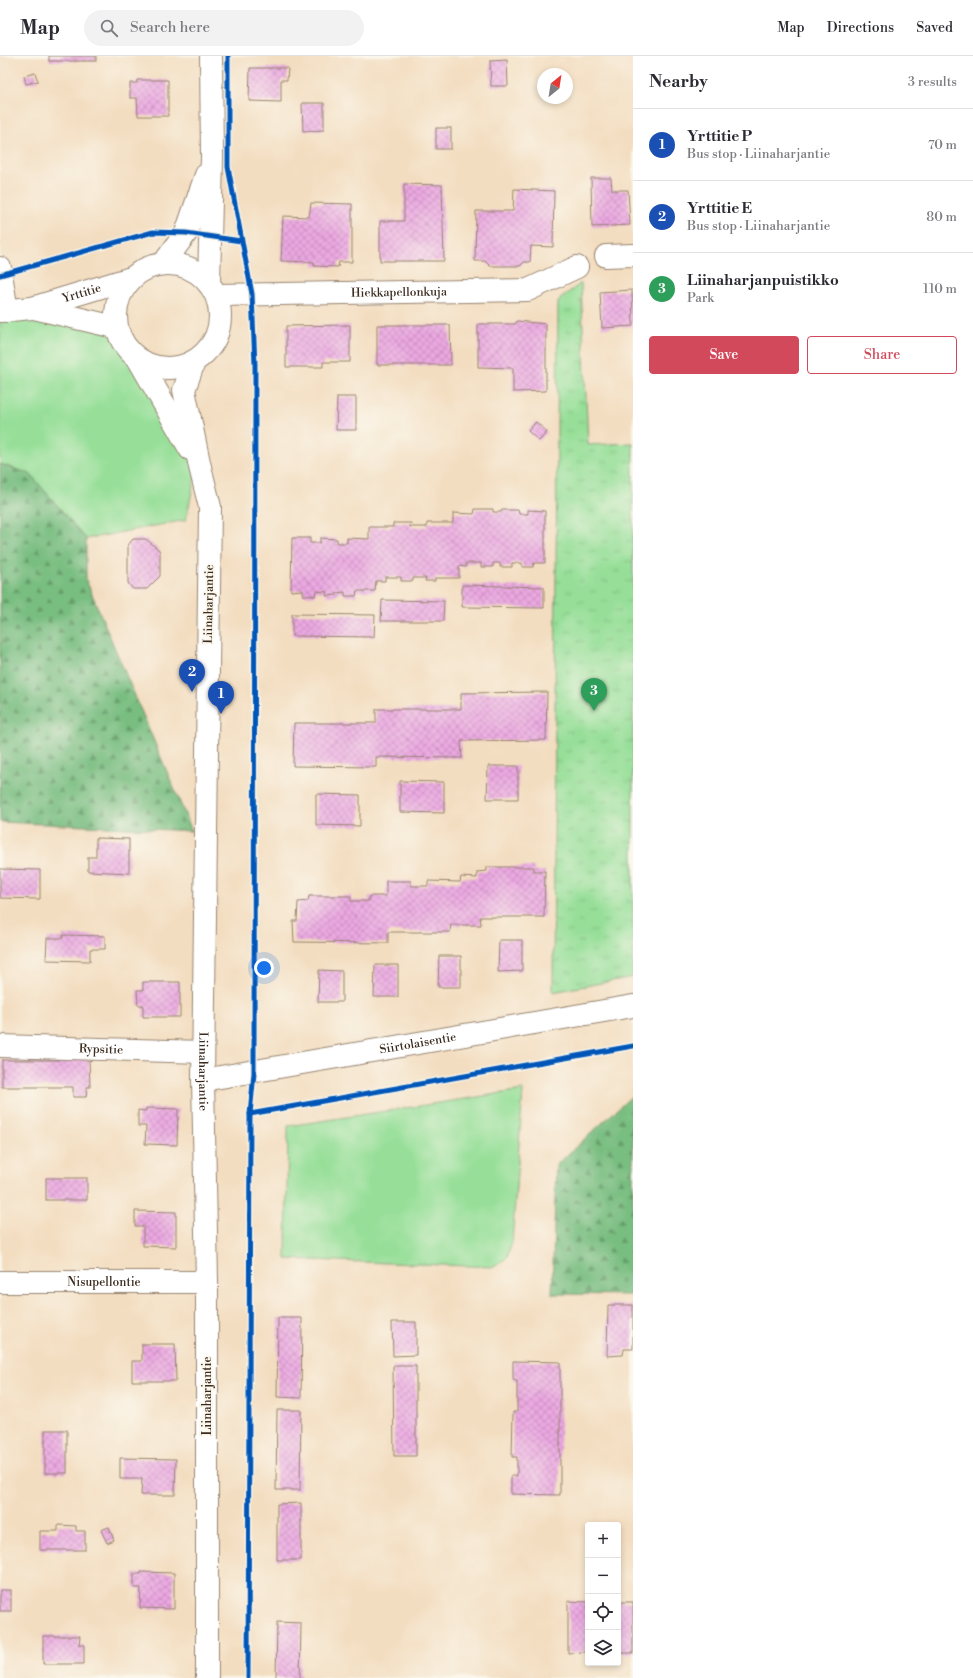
<!DOCTYPE html>
<html lang="en">
<head>
<meta charset="utf-8">
<style>
	:root { --surface:#fff; --page:#f2f2f3; --text:#2b2b33; --muted:#7c7c81; --line:#e1e1e2; --accent:#d1495b }
	body { margin:0; font-family:"Libre Bodoni",serif; background:var(--page); color:var(--text) }
	.controls { position:absolute; right:12px; bottom:12px; display:grid; overflow:hidden; border-radius:4px; box-shadow:0 2px 6px #0003 }
	.controls button { width:36px; height:36px; display:grid; place-items:center; padding:0; border:0; border-bottom:1px solid var(--line); background:var(--surface); color:var(--text); font:20px sans-serif }
	.compass { position:absolute; left:537px; top:12px; width:36px; height:36px; border-radius:50%; background:var(--surface); box-shadow:0 2px 6px #0003; rotate:30deg }
	.you { position:absolute; left:264px; top:912px; width:14px; height:14px; margin:-10px; border:3px solid #fff; border-radius:50%; background:#1a73e8; box-shadow:0 0 0 6px #1a73e833 }
	.badge { display:grid; place-items:center; width:26px; height:26px; border-radius:50%; background:var(--accent); color:#fff; font-size:13px; font-weight:700 }
	.pin { position:absolute; translate:-50% -33px; filter:drop-shadow(0 1px 2px #0008) }
	.pin::after { content:''; position:absolute; top:21px; width:14px; height:12px; background:inherit; clip-path:polygon(0 0,100% 0,50% 100%) }
	.list { margin:0; padding:0; list-style:none }
	h2 { display:flex; justify-content:space-between; align-items:center; height:52px; margin:0; padding:0 16px; font-size:17px }
	h2 small { font-size:13px; font-weight:400; color:var(--muted) }
	.list li { display:grid; grid-template-columns:26px 1fr auto; gap:12px; align-items:center; box-sizing:border-box; height:72px; padding:0 16px; border-top:1px solid var(--line) }
	.list b { display:block; font-size:15px; white-space:nowrap }
	.list p { margin:0; font-size:13px; white-space:nowrap; color:var(--muted) }
	.list em { font-size:13px; font-style:normal; color:var(--muted) }
	.actions { display:flex; gap:8px; padding:12px 16px }
	.actions a { flex:1; padding:9px 0; border:1px solid var(--accent); border-radius:4px; text-align:center; font-size:14px; color:var(--accent) }
	.actions .main { background:var(--accent); color:#fff }
	.icon { flex:none; width:22px; height:22px; fill:none; stroke:currentColor; stroke-width:2; stroke-linecap:round; stroke-linejoin:round }
	.map { position:relative; flex:none; width:633px; height:1622px; overflow:hidden }
	header { display:flex; align-items:center; gap:24px; box-sizing:border-box; height:56px; padding:0 20px; background:var(--surface); border-bottom:1px solid var(--line) }
	header strong { font-size:19px }
	nav { display:flex; gap:22px; margin-inline-start:auto; font-size:14px }
	.search { width:280px; height:36px; background:var(--page); display:flex; align-items:center; gap:10px; box-sizing:border-box; padding:0 14px; border-radius:22px; color:var(--muted); font-size:15px }
	main { display:flex }
	aside { flex:1; background:var(--surface) }
	.map>svg:first-child { display:block }
</style>
</head>
<body>
<header>
<strong>Map</strong>
<div class="search"><svg class="icon" aria-label="search" viewBox="0 0 24 24"><circle cx="10" cy="10" r="6"/><path d="M15 15l6 6"/></svg>Search here</div>
<nav><a>Map</a><a>Directions</a><a>Saved</a></nav>
</header>
<main>
<div class="map">
<svg width="633" height="1622" viewBox="0 0 633 1622">
	<defs>
		<pattern id="forest-firs" width="22" height="20" patternUnits="userSpaceOnUse"><rect width="22" height="20" fill="#79be81"/><path d="M5 1l3.5 6h-7zM16 11l3.5 6h-7z" fill="#649b69"/></pattern>
		<pattern id="park-tufts" width="24" height="20" patternUnits="userSpaceOnUse"><rect width="24" height="20" fill="#97df99"/><path d="M3 7l-1-3M5 7V3M7 7l1-3M15 17l-1-3M17 17v-4M19 17l1-3" fill="none" stroke="#83c083"/></pattern>
		<pattern id="building-cross-hatch" width="8" height="8" patternUnits="userSpaceOnUse"><rect width="8" height="8" fill="#eca9e2"/><path d="M0 0l8 8M0 8l8-8" fill="none" stroke="#c08ab7"/></pattern>
	</defs>
	<rect width="100%" height="100%" fill="#fbf7ec"/>
	<filter id="ink" filterUnits="userSpaceOnUse"><feTurbulence type="fractalNoise" baseFrequency=".025" numOctaves="2"/><feDisplacementMap in="SourceGraphic" scale="8" xChannelSelector="R" yChannelSelector="G"/><feConvolveMatrix kernelMatrix="1 2 1 2 8 2 1 2 1" color-interpolation-filters="sRGB"/></filter>
	<filter id="wash" filterUnits="userSpaceOnUse"><feTurbulence type="fractalNoise" baseFrequency=".012" numOctaves="4" result="noise"/><feDisplacementMap in="SourceGraphic" scale="16" xChannelSelector="R" yChannelSelector="G"/><feGaussianBlur stdDeviation="0.9" result="paint"/><feColorMatrix in="noise" values="0 0 0 0 0 0 0 0 0 0 0 0 0 0 0 0 0 1.4 0 .05"/><feComposite in="paint" operator="in"/></filter>
	<g filter="url(#wash)">
		<rect width="100%" height="100%" fill="#f3ddc0"/>
		<!-- grass -->
		<g fill="#97df99" stroke="#69845c">
			<path d="M0 255 110 276 137 307 197 412 186 464 86 483 30 418 0 408Z"/>
			<path d="M523 1034 512 1186 507 1202 494 1211 286 1203 288 1070Z"/>
		</g>
		<!-- forest -->
		<g fill="url(#forest-firs)" stroke="#5a7450">
			<path d="M0 408 30 418 86 483V524L192 775 0 766Z"/>
			<path d="M633 1039V1239L552 1238 556 1109Z"/>
		</g>
		<!-- park -->
		<path fill="url(#park-tufts)" stroke="#69845c" d="M581 227 588 389 633 387V921L553 936 558 245Z"/>
		<g id="blocks">
			<!-- building -->
			<g fill="url(#building-cross-hatch)">
				<rect x="49" y="0" width="47" height="5"/>
				<path d="M507 4 508 30H491L490 5Z"/>
				<path d="M250 12H288L287 24H281V46L249 45Z"/>
				<path d="M35 17 38 25 26 28 24 20Z"/>
				<path d="M137 24H168V60H138L137 42H130V27H137Z"/>
				<path d="M302 47H324V74L303 75Z"/>
				<rect x="436" y="72" width="15" height="21"/>
				<path d="M591 122H611L612 134H628L630 169 592 171Z"/>
				<path d="M404 128 442 129 444 205H380V165H404Z"/>
				<path d="M514 133 554 135 553 191 531 190 530 206H524L520 210H490L485 205H475L476 155H513Z"/>
				<path d="M311 147 352 148V206H339L338 211 314 210V206L281 205 283 160 309 161Z"/>
				<path d="M632 234 633 270 602 272 600 236Z"/>
				<path d="M517 265 546 268V335L513 336V312L478 311V268H515Z"/>
				<path d="M350 269V306H323V311H286V270Z"/>
				<path d="M377 269H450L451 309H377Z"/>
				<path d="M337 341H356V374H336Z"/>
				<path d="M536 366 547 376 539 385 528 375Z"/>
				<path d="M475 453H493V456H501L502 454H518L519 458H528V454L545 455V507H534L533 511H522V507H512V511H500V507H493V511H481V507H466V511L459 510V522H435V525H425L426 522H413V525H401V521H385V525H376L375 535H357L356 540H345V536L337 537V539L326 540 327 536 316 535 315 540 303 539V534L291 535 292 482H310V487H320V482L337 483V487H347V482L369 483V471H393V467H411L410 471H427V467H453V457L474 458Z"/>
				<path d="M133 483H146L160 495V520L147 533H133L128 527V489Z"/>
				<path d="M462 529 544 531V552L462 551Z"/>
				<path d="M382 544 444 545 443 565H381Z"/>
				<path d="M292 558 375 559 374 581 292 580Z"/>
				<path d="M547 636 546 684 461 685 462 702 376 701V711L293 710 294 667H376V653H461V637Z"/>
				<path d="M488 710H518V743H487Z"/>
				<path d="M400 725 444 726V757L400 756Z"/>
				<path d="M316 738 360 739V770L316 769Z"/>
				<path d="M96 782 129 783V817L88 815V801H96Z"/>
				<path d="M487 811H534V815H545L544 861H480L481 869H451L450 876H388V887L294 886 293 865H297L298 846 308 845 309 840H351V845H369V840H386V825H411V830H428V825L460 826 461 821 477 822V816L487 815Z"/>
				<path d="M0 813 40 814V843L0 842Z"/>
				<path d="M63 879 105 880V893H90V905L46 904 47 882H63Z"/>
				<path d="M499 884H522V915L498 916Z"/>
				<path d="M439 900H461V931H438Z"/>
				<path d="M375 909H398V941H374Z"/>
				<path d="M319 914 342 915V946H318Z"/>
				<path d="M143 926H180V961H143V949H138L137 934H143Z"/>
				<path d="M59 999 89 1003 90 1031H87L86 1041H73V1031H2V1004H59Z"/>
				<path d="M146 1052 178 1053 177 1089 145 1088 146 1070H138V1054L146 1055Z"/>
				<rect x="46" y="1122" width="41" height="22"/>
				<path d="M135 1155 176 1156V1191L143 1190V1170H135Z"/>
				<path d="M608 1249H633V1293H624L623 1299 607 1300Z"/>
				<path d="M278 1262H302L301 1342 277 1341Z"/>
				<path d="M392 1266H416V1299L393 1300Z"/>
				<path d="M142 1288H175L176 1325H132V1305H142Z"/>
				<path d="M513 1305 560 1306V1439L511 1438V1420H517V1401H512L513 1356H517V1325L513 1324Z"/>
				<path d="M393 1310H416V1400H394Z"/>
				<path d="M277 1354H301L300 1434H276Z"/>
				<rect x="45" y="1374" width="22" height="43"/>
				<path d="M120 1402 176 1403 175 1439H141L142 1423H120Z"/>
				<path d="M301 1447V1504H277V1448Z"/>
				<path d="M58 1469 76 1470V1475H85V1494H40V1475H58Z"/>
				<path d="M109 1471 114 1484 107 1487 101 1474Z"/>
				<path d="M141 1516 174 1517V1553L140 1552 141 1532H134V1518H141Z"/>
				<rect x="0" y="1534" width="11" height="21"/>
				<path d="M568 1545 588 1546V1590H585V1596L568 1597Z"/>
				<rect x="618" y="1546" width="15" height="51"/>
				<path d="M277 1566 301 1567 300 1622H276Z"/>
				<path d="M43 1580H80L79 1589H84V1608H43Z"/>
			</g>
		</g>
	</g>
	<g filter="url(#ink)">
		<use href="#blocks" fill-opacity="0" stroke="#97846f" stroke-width="1"/>
		<g fill="none" stroke-linecap="round" stroke-linejoin="round">
			<!-- street casing -->
			<g stroke="#97846f" stroke-width="24">
				<g id="street">
					<path d="M606 200 633 199"/>
					<path d="M0 212 7 255"/>
					<path id="s1" d="M216 239 528 234 577 211"/>
					<path id="s2" d="M0 990 203 996"/>
					<path id="s3" d="M203 1024 633 950"/>
					<path id="s4" d="M0 1226H207"/>
				</g>
			</g>
			<!-- secondary casing -->
			<g stroke="#97846f" stroke-width="24">
				<g id="secondary">
					<circle cx="168" cy="260" r="52"/>
					<path d="M163 208 186 177 206 119"/>
					<path d="M209 228 212 101 211 0"/>
					<path d="M34 252 115 271"/>
					<path id="s5" d="M0 255 32 252 131 222"/>
					<path d="M140 306 190 393"/>
					<path id="s6" d="M194 306 184 334 200 411 210 451 203 1024 207 1226V1622"/>
				</g>
			</g>
			<!-- street -->
			<use href="#street" stroke="#fff" stroke-width="22"/>
			<!-- secondary -->
			<use href="#secondary" stroke="#fff" stroke-width="22"/>
			<!-- cycleway casing -->
			<g stroke="#fbf7ec" stroke-width="8">
				<g id="cycleway">
					<path d="M228 0V111L252 238 255 309 254 1017 250 1058 248 1622"/>
					<path d="M0 219 153 176 186 177 241 185"/>
					<path d="M250 1058 633 990"/>
				</g>
			</g>
			<!-- cycleway -->
			<use href="#cycleway" stroke="#0057b8" stroke-width="5"/>
		</g>
	</g>
	<g text-anchor="middle" dominant-baseline="central" stroke-width="3.5" stroke-linejoin="round" paint-order="stroke">
		<!-- street labels -->
		<g font-size="12" fill="#3b2a1e" stroke="#fbf7ec">
			<text stroke="none"><textPath href="#s1" startOffset="183">Hiekkapellonkuja</textPath></text>
			<text stroke="none"><textPath href="#s5" startOffset="84">Yrttitie</textPath></text>
			<text transform="translate(209 548) rotate(-89)">Liinaharjantie</text>
			<text stroke="none"><textPath href="#s3" startOffset="218">Siirtolaisentie</textPath></text>
			<text stroke="none"><textPath href="#s2" startOffset="101">Rypsitie</textPath></text>
			<text stroke="none"><textPath href="#s6" startOffset="714">Liinaharjantie</textPath></text>
			<text stroke="none"><textPath href="#s4" startOffset="104">Nisupellontie</textPath></text>
			<text transform="translate(207 1340) rotate(-90)">Liinaharjantie</text>
		</g>
	</g>
</svg>
<div class="controls">
<button>+</button>
<button>−</button>
<button><svg class="icon" aria-label="locate" viewBox="0 0 24 24"><circle cx="12" cy="12" r="6"/><path d="M12 2v4M12 18v4M2 12h4M18 12h4"/></svg></button>
<button><svg class="icon" aria-label="layers" viewBox="0 0 24 24"><path d="M12 4l9 5-9 5-9-5zM3 14l9 5 9-5"/></svg></button>
</div>
<svg class="compass" viewBox="-18 -18 36 36"><path d="M0-13l5 13h-10z" fill="#e53935"/><path d="M0 13l5-13h-10z" fill="#7c7c81"/></svg>
<div class="you"></div>
<div class="pin badge" style="left:221px;top:658px;background:#1a4fb4">1</div>
<div class="pin badge" style="left:192px;top:636px;background:#1a4fb4">2</div>
<div class="pin badge" style="left:594px;top:655px;background:#2e9e5b">3</div>
</div>
<aside>
<h2>Nearby<small>3 results</small></h2>
<ul class="list">
<li><span class="badge" style="background:#1a4fb4">1</span><div><b>Yrttitie P</b><p>Bus stop · Liinaharjantie</p></div><em>70 m</em></li>
<li><span class="badge" style="background:#1a4fb4">2</span><div><b>Yrttitie E</b><p>Bus stop · Liinaharjantie</p></div><em>80 m</em></li>
<li><span class="badge" style="background:#2e9e5b">3</span><div><b>Liinaharjanpuistikko</b><p>Park</p></div><em>110 m</em></li>
</ul>
<div class="actions"><a class="main">Save</a><a>Share</a></div>
</aside>
</main>
</body>
</html>
